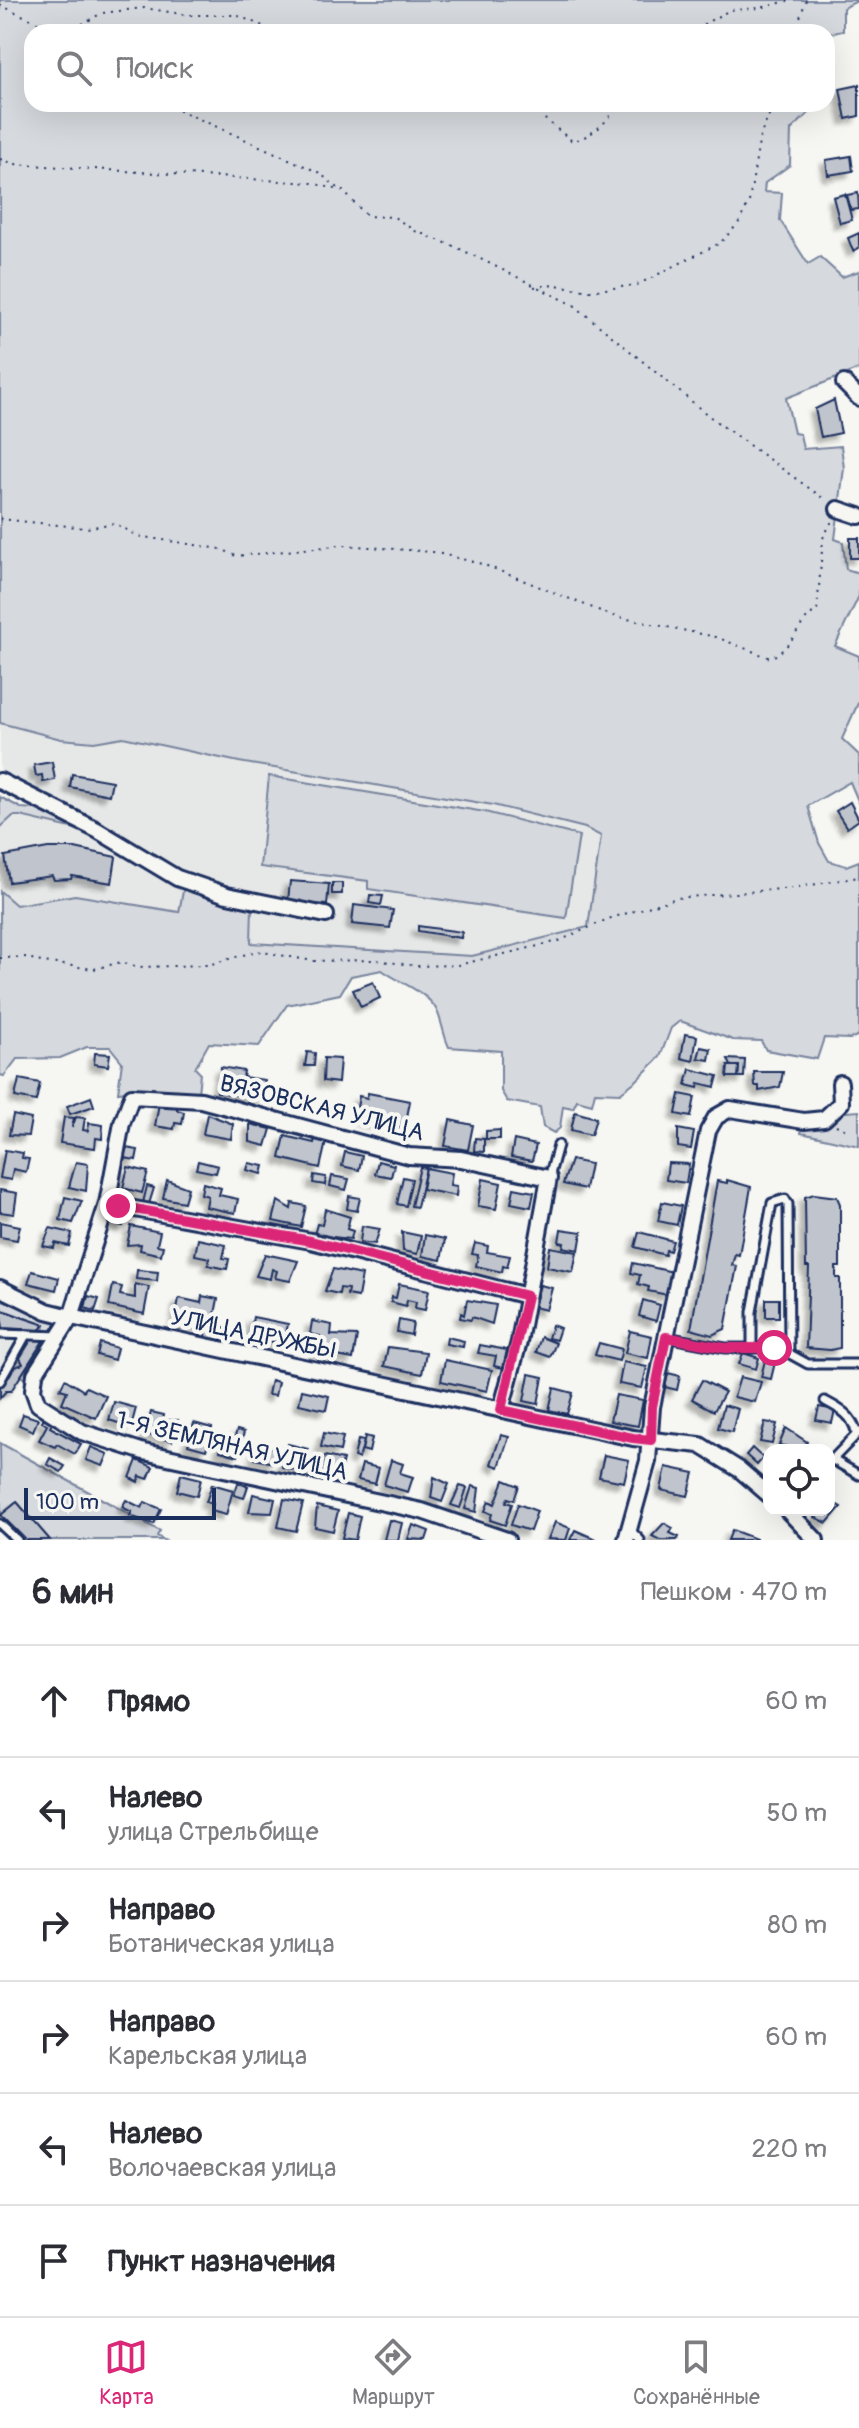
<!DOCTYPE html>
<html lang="ru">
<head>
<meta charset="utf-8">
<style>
	:root { --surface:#fff; --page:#f7f7f7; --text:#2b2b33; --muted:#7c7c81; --line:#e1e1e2; --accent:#db2777 }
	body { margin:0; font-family:Pangolin,sans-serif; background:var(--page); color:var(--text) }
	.controls { position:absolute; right:24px; bottom:24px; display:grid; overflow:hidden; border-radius:16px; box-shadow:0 8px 32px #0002 }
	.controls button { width:72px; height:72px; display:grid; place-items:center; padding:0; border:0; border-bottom:2px solid var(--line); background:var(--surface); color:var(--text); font:40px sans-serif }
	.scale { position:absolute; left:24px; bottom:20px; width:192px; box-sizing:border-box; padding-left:8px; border:4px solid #1b2f5e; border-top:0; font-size:22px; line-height:28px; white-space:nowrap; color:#1b2f5e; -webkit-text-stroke:6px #f6f6f2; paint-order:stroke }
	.stop { position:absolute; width:24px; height:24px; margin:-18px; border:6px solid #db2777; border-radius:50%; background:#fff }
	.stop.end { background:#db2777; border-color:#fff; box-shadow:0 2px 8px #0008 }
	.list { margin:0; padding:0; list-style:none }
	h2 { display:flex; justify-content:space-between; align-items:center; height:104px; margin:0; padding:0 32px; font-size:34px }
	h2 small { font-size:26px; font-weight:400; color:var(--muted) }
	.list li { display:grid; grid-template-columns:52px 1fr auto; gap:24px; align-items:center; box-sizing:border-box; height:112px; padding:0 32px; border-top:2px solid var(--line) }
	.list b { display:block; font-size:30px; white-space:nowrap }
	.list p { margin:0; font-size:26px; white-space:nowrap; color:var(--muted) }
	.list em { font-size:26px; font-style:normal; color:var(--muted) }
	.icon { flex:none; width:44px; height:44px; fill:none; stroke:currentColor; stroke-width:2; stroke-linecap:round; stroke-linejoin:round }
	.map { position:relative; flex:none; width:859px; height:1540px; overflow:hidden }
	.search { position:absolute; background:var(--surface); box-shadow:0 8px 32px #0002; left:24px; right:24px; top:24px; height:88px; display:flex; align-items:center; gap:20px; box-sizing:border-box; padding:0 28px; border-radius:24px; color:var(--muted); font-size:30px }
	.sheet { height:776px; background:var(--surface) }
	nav { display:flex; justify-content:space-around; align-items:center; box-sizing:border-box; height:112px; border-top:2px solid var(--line); background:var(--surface); font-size:22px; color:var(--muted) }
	nav a { display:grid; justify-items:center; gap:4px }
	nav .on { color:var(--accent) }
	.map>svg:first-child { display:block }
</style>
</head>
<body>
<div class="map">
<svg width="859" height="1540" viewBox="0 0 859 1540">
	<defs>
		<filter id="shadow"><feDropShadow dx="-5.5" dy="5.5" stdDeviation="2" flood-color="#0004"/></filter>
	</defs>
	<rect width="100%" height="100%" fill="#f6f6f2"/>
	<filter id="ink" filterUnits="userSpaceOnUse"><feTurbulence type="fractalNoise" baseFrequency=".0125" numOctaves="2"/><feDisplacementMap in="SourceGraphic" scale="16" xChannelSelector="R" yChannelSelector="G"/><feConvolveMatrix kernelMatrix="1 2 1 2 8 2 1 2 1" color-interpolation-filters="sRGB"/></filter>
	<g filter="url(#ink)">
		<!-- built -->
		<g fill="#e6e7e7">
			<path d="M0 723 61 739 94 742 123 737 239 762 493 805 585 828 601 836 588 927 472 956 251 943 188 878 29 786 0 775Z"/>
			<path d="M13 816 92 833 128 858 184 886 179 912 75 895 16 905 0 891V828Z"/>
			<path d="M0 1309 45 1325 43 1341 11 1391H6L0 1398Z"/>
		</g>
		<!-- green -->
		<g fill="#d6d9dd" stroke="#78849e" stroke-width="2">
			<path d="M0 0H859L843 8V31L827 34 32 32V104H810V112L791 130 790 165 765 183 764 192 782 193 780 220 808 264 820 257 842 277 859 271V369L786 398 794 433 800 434 803 449 841 446 844 468 835 539 843 542 846 569 859 573V596L835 646 859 656V701L842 739 859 755V803L850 782 808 806 819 843 829 861 846 866 859 861V1035L850 1039 824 1038 817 1059 766 1050 761 1041 733 1040 680 1021 671 1028 660 1057 637 1080 620 1093 595 1092 592 1104 577 1100 573 1108 563 1106 560 1128 554 1133 543 1127 540 1107 507 1101 501 1091V1051L449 1047C443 1035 442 1020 436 1009 426 991 398 982 382 970L351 976 340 994 287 1005 259 1046 209 1043 195 1068 200 1073 198 1094 143 1089 118 1092 122 1062 110 1047H87L60 1058 17 1059 4 1076 0 1075V891L16 905 75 895 179 912 184 886 252 906 251 943 472 956 588 927 601 836 585 828 493 805 239 762 123 737 94 742 61 739 0 723Z"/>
			<path d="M269 776 485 812 579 836 566 918 368 889V881L260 867Z"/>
			<path d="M0 797 21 808 52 810 92 833 20 816H13L0 828Z"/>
			<path d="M859 1111V1146L801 1133 804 1115Z"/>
			<path d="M0 1299 56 1322 57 1327 28 1387 22 1375 43 1342 45 1325 0 1309Z"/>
			<path d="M0 1443 160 1531 157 1536 164 1540H50L17 1502 1 1515Z"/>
		</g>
		<!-- building -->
		<g fill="#c0c4cd" stroke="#1b2f5e" stroke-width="2" filter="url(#shadow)">
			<path d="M859 85V116L846 119 840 89Z"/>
			<path d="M851 156 853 171 828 175 826 160Z"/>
			<path d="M858 193 859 209 851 210 847 195Z"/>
			<path d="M845 194 852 220 840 223 833 197Z"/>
			<path d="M859 233V248L853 251 848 238Z"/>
			<path d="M834 400 841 433 821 437 815 409Z"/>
			<rect x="850" y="538" width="9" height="20"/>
			<path d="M52 762 55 780 43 782 42 775 36 776 34 765Z"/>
			<path d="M72 774 112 781 109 795 70 787Z"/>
			<path d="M850 802 859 820 847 828 836 811Z"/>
			<path d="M48 848H75L116 857 112 883 72 876 71 879 54 880 52 876 9 882 5 856Z"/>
			<path d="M290 881 329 884 327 905 288 902Z"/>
			<rect x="332" y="883" width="10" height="11"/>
			<path d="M370 895 383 896 381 905 369 903Z"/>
			<path d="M354 905 393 910 390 928 352 924Z"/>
			<path d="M418 926 462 932 461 938 418 931Z"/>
			<path d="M373 982 380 998 361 1007 353 990Z"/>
			<path d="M685 1034 697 1036 693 1061 681 1058Z"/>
			<path d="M701 1047 711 1049 709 1060 698 1058Z"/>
			<path d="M307 1052 315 1053 314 1066H305Z"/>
			<path d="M95 1053 110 1054 108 1066 94 1064Z"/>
			<path d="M324 1058 340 1059 338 1083 323 1081Z"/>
			<path d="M728 1059 745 1060 744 1077H738L739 1066H731Z"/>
			<path d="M728 1066H739L738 1077H727Z"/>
			<path d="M221 1067 244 1071 243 1077 265 1080 262 1099 217 1092Z"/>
			<path d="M690 1069 718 1076 715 1087 699 1083 698 1088 686 1085Z"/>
			<path d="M754 1072H783L780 1087 759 1091V1086H755Z"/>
			<path d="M19 1079 40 1083 36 1101 15 1097Z"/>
			<path d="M368 1093 410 1101 405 1128 362 1120 364 1109 357 1108 359 1096 367 1098Z"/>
			<path d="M680 1094 695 1097 691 1117 676 1114Z"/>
			<path d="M91 1097 94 1106 70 1114 67 1106Z"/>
			<path d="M159 1103 177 1106V1110L184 1112 182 1124 175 1123 174 1129 155 1126Z"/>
			<path d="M575 1112 596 1118 591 1135 571 1130Z"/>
			<path d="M207 1114 233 1124 231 1139 203 1134Z"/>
			<path d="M13 1115 31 1119 28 1136 9 1135Z"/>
			<path d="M64 1117 74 1118 72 1128 76 1117 85 1118 83 1130 88 1131 89 1123 103 1125 102 1139 96 1138 95 1148 60 1143Z"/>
			<path d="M450 1120 473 1125 468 1150 445 1146Z"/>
			<path d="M250 1124 271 1129 266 1146 250 1142Z"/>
			<path d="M678 1129 694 1132 691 1149 678 1147Z"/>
			<path d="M500 1130V1139H486V1131Z"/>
			<path d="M285 1136 314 1143 315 1139 326 1142 320 1168 280 1158Z"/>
			<path d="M475 1138 484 1139V1152L474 1151Z"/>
			<path d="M514 1140 536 1145 532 1161 511 1157Z"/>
			<path d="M126 1148 138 1150 136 1160 124 1158Z"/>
			<path d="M5 1150 23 1153 22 1158 29 1159 26 1172 13 1169 11 1180 0 1178Z"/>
			<path d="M345 1152 362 1156 359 1170 342 1166Z"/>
			<path d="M571 1160 590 1164 585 1189 563 1184Z"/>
			<path d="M198 1161 218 1166 216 1173 196 1169Z"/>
			<path d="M378 1161 394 1165 391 1177 375 1174Z"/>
			<path d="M76 1162 88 1164 86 1191 69 1187Z"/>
			<path d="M249 1163 264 1166 262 1174 247 1170Z"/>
			<path d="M668 1163 689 1164 686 1183 666 1180Z"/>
			<path d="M128 1167 148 1172 142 1193 123 1188Z"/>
			<path d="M420 1167 426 1168 417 1207 411 1206Z"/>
			<path d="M426 1168 452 1173 450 1185 457 1186 456 1196 422 1189Z"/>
			<path d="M314 1175 326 1177 325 1185 313 1183Z"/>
			<path d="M332 1176 349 1179 346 1190 330 1186Z"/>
			<path d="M403 1177 412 1179 406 1206 397 1204Z"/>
			<path d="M483 1179 501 1183 496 1209 478 1206Z"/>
			<path d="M167 1180 188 1188 184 1202 163 1198Z"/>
			<path d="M727 1180 751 1187 739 1255 735 1254 732 1265 737 1266 725 1329 712 1335 691 1329 717 1181 727 1183Z"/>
			<path d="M203 1183 221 1188 219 1195 238 1199 235 1213 206 1207 208 1196 201 1194Z"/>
			<path d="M147 1186 154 1188 149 1204 143 1203Z"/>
			<path d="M514 1188 534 1192 531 1207 511 1203Z"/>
			<path d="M0 1190 17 1193 14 1214 0 1212Z"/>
			<path d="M814 1194 837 1197 840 1204V1267H836V1278H840V1348L830 1350 806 1348 809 1267H806L805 1197Z"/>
			<path d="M349 1196 360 1198 357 1211 347 1209Z"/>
			<path d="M65 1197 82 1201 73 1223 60 1220Z"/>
			<path d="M278 1201 291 1209 292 1203 306 1206 301 1227 273 1221Z"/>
			<path d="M662 1202 681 1206 677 1225 658 1221Z"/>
			<path d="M325 1209 350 1217 347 1229 353 1231 351 1239 314 1235 317 1224 322 1225Z"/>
			<path d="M114 1214 126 1217 123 1226 112 1223Z"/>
			<path d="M0 1222 20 1226 17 1240 0 1237Z"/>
			<path d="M131 1226 160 1232 157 1245 163 1246 161 1255 140 1250 141 1244 127 1245Z"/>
			<path d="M362 1226 380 1229 375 1244 360 1242Z"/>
			<path d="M50 1228 72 1233 69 1246 55 1243 54 1248 43 1246Z"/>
			<path d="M561 1229 582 1232 579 1250 563 1247 564 1243 559 1242Z"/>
			<path d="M402 1232 421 1236 417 1254 403 1251Z"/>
			<path d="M639 1232 673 1241 670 1251 666 1250 665 1255 635 1247Z"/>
			<path d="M425 1235 445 1239 441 1260 422 1256Z"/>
			<path d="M198 1239 226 1245 223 1258 229 1259 227 1269 208 1265 210 1258 195 1255Z"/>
			<path d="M475 1243 488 1246 487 1252 510 1256 507 1267 503 1266 502 1272 476 1266 478 1255 472 1254Z"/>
			<path d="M550 1247 577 1252 573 1272 547 1267Z"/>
			<path d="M265 1254 298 1261 290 1281 275 1278 277 1271 272 1269 270 1279 256 1276Z"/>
			<path d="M633 1263 673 1272 668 1295 648 1291 649 1287 638 1284 640 1275 631 1273Z"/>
			<path d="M333 1269 362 1275 358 1297 347 1295 348 1289 340 1288 339 1294 325 1291Z"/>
			<path d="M137 1270 158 1272 157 1281 136 1279Z"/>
			<path d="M32 1271 59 1278 56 1290 28 1283Z"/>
			<path d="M135 1284 149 1287 144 1314 109 1306 113 1285 122 1287 120 1295 135 1298Z"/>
			<path d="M399 1284 429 1290 425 1310 415 1308 416 1302 407 1300 406 1306 391 1302 392 1297 396 1298Z"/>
			<path d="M540 1285 552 1288 546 1310 534 1307Z"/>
			<path d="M88 1296 99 1299 95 1311 85 1308Z"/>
			<path d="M202 1296 218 1299 212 1329 175 1321 179 1298 201 1303Z"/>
			<rect x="766" y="1299" width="13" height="18"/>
			<path d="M467 1300 496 1305 492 1324 472 1317 471 1320 460 1318 461 1313 464 1315Z"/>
			<path d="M643 1300 660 1305 656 1321 639 1316Z"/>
			<path d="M0 1309 24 1318 45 1325 39 1330 3 1328Z"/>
			<path d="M253 1317 288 1324 284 1344 249 1337Z"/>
			<path d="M399 1320 413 1323 411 1335 397 1332Z"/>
			<path d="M312 1321 332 1325 331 1335 357 1336 353 1359 316 1352 320 1336 310 1334Z"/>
			<path d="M208 1324 225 1327 221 1342 205 1338Z"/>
			<path d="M552 1325 560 1328 556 1340 548 1338Z"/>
			<path d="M630 1331 652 1336 648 1358 625 1353Z"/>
			<path d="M33 1337 43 1341 11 1391H6L0 1398V1383L6 1381 13 1368 23 1364 20 1358Z"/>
			<path d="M447 1337 464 1341 463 1347 446 1344Z"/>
			<path d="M541 1337 556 1343 550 1357 536 1352Z"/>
			<path d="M100 1343 117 1348 114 1360 97 1355Z"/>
			<path d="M599 1343 622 1349 619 1361 595 1355Z"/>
			<path d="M480 1345 507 1350 503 1368 494 1366 496 1356 478 1353Z"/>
			<path d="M388 1347 426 1352 422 1374 384 1366Z"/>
			<path d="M743 1353 759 1358 756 1369 739 1364Z"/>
			<path d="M766 1356 776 1358 771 1379 761 1377Z"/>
			<path d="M445 1360 492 1370 487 1391 441 1381Z"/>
			<path d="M623 1362 647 1367 642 1388 619 1384Z"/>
			<path d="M668 1373 680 1376 677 1390 665 1387Z"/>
			<path d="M529 1374 543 1377 538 1404 524 1401Z"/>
			<path d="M740 1377 761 1382 755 1402 734 1397Z"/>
			<path d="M65 1379 84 1391 86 1387 106 1396 96 1418 62 1403 67 1391 60 1389Z"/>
			<path d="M271 1380 278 1382 275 1396 268 1395Z"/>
			<path d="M702 1380 725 1392 714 1411 692 1399Z"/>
			<path d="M554 1388 573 1393 567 1414 549 1410Z"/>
			<path d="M302 1390 329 1396 326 1410 299 1404Z"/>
			<path d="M616 1395 643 1400 638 1426 610 1421Z"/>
			<path d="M114 1402 136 1408 131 1427 109 1420Z"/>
			<path d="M724 1405 738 1409 732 1432 718 1428Z"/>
			<path d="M819 1407 835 1410 832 1423 816 1420Z"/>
			<path d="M151 1412 164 1415 163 1420H178L172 1441 145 1434Z"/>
			<path d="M23 1414 38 1419 33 1431 19 1425Z"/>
			<path d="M44 1417 53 1422 50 1427 81 1444 75 1454 57 1444 55 1447 39 1440 47 1425 42 1422Z"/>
			<path d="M765 1422 777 1424 772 1444 760 1442Z"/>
			<path d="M194 1423 212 1428 206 1450 188 1445Z"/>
			<path d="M786 1428 807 1442 804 1450 779 1445Z"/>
			<path d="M237 1430 244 1432 238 1456 220 1451 224 1436 234 1439Z"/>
			<path d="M324 1433 343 1437 340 1451 321 1447Z"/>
			<path d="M501 1435 509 1437 499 1467 491 1464Z"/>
			<path d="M365 1436 372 1438 369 1452 362 1450Z"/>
			<path d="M358 1440 364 1441 359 1459 354 1457Z"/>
			<path d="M288 1444 308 1449 302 1472 282 1467Z"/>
			<path d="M257 1445 277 1448 274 1463 255 1459Z"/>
			<path d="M91 1447 108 1454 103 1466 86 1460Z"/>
			<path d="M752 1448 763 1458 757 1465 746 1455Z"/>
			<path d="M604 1455 629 1460 624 1482 599 1477Z"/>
			<path d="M325 1456 343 1460 339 1476 321 1472Z"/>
			<path d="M312 1457 319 1459 315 1475 308 1473Z"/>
			<path d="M50 1458 65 1466 61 1472 47 1464Z"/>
			<path d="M137 1460 153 1467 148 1479 140 1476 138 1482 130 1478Z"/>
			<path d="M391 1460 403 1464 400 1473 413 1477 408 1492 384 1485Z"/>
			<path d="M362 1464 379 1468 375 1484 358 1480Z"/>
			<path d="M666 1467 694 1473 688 1496 661 1490Z"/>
			<path d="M181 1474 201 1479 197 1496 177 1491Z"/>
			<path d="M434 1477 449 1484 442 1502 431 1498Z"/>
			<path d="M504 1480 519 1486 514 1500 508 1498 506 1502 512 1504 505 1525 490 1520 492 1514 485 1511 489 1501 495 1504Z"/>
			<path d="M238 1483 248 1486 244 1498 234 1495Z"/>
			<path d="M212 1484 233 1490 226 1515 211 1511 213 1504 206 1502Z"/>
			<path d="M460 1486 467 1488 460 1508 451 1505Z"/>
			<path d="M472 1486 479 1488 476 1512 465 1509Z"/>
			<path d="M253 1494 275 1499 272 1513 249 1512Z"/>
			<path d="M284 1499 303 1503 296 1531 278 1527Z"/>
			<path d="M126 1500 142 1508 145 1502 161 1509 154 1524 130 1516 132 1512 122 1507Z"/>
			<path d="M829 1500 841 1507 827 1523 815 1517 819 1510H829Z"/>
			<path d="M17 1502 50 1540H26L1 1515Z"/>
			<path d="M518 1504 537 1511 530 1531 511 1525Z"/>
			<path d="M317 1506 338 1511 333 1531 315 1527Z"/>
			<path d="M348 1513 360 1516 355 1540 342 1538Z"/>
			<path d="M389 1520 402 1523 398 1540H384Z"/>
			<path d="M555 1522 570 1528 566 1540 548 1539Z"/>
			<path d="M664 1523 673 1528 670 1533 679 1537 677 1540H660L652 1536Z"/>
			<path d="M413 1525 429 1531 426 1540 408 1539Z"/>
			<path d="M575 1530 598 1540H570Z"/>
			<path d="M732 1530 756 1539V1540H728Z"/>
		</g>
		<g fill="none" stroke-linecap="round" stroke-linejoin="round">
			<!-- service casing -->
			<g stroke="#1b2f5e" stroke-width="13">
				<g id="service">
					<path d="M549 1178 558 1145"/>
					<path d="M0 1334 60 1336"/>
					<path d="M666 1337 725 1348H779L808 1364H859"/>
					<path d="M752 1348V1312L772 1203 785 1199 788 1204 789 1353"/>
					<path d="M0 1381 26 1335"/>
					<path d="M825 1401C840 1409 852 1415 856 1432"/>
					<path d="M833 1460 859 1475"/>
					<path d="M829 1463 859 1432"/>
					<path d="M0 1524 17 1540"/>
					<path d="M630 1530 640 1540"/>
				</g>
			</g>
			<!-- minor casing -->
			<g stroke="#1b2f5e" stroke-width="20">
				<g id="minor">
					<path d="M844 383 859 398"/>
					<path d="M838 509 859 516"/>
					<path d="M0 781 97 830 177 878 227 895 326 915"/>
					<path d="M107 1204 311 1241 527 1296"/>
					<path d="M0 1288 47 1311 71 1317 633 1438 700 1445 740 1470 769 1495"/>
					<path d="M501 1410 519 1342 549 1178 461 1159 409 1156 201 1100 132 1096 122 1123 107 1204 71 1317 35 1374 33 1390 38 1404 82 1432 144 1452 422 1511 507 1540"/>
					<path d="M787 1510 816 1540"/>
					<path d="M626 1540 648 1461 652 1407 708 1131 716 1117 730 1109 804 1121 824 1119 841 1103 840 1083"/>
				</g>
			</g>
			<!-- path -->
			<g stroke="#1b2f5e" stroke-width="2" stroke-dasharray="2 6" stroke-linecap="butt">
				<path d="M0 5 59 32"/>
				<path d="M68 32 102 13 144 8 188 15H236L278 32"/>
				<path d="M689 32 730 10 760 8 792 0"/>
				<path d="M795 32 806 0"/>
				<path d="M173 104 179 110 318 172 342 191"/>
				<path d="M526 104 572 141C591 137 609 122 617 104"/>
				<path d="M0 159 15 164 312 183 343 191 367 216 394 217 415 231 456 247 574 305 714 420 827 501"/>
				<path d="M534 287 556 285 590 291 637 285 720 243 738 224 749 202 760 136 774 104"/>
				<path d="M0 519 87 528 115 523 137 536 221 549 236 556 344 545 433 552 482 564 613 616 716 637 770 658C796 646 799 618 817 611L823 538 832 521"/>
				<path d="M0 958 29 957 35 961 94 969 121 962 138 967 208 965 257 951 313 961 376 960 416 966 458 965 559 941 608 919 677 898 793 888 859 877"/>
				<path d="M836 1125 848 1131"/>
			</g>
			<!-- service -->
			<use href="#service" stroke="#f6f6f2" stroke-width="7"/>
			<!-- minor -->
			<use href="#minor" stroke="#f6f6f2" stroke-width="14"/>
		</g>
	</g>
	<g fill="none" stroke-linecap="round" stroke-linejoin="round" filter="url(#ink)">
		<!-- route -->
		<path stroke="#db2777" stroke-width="10" d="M118 1206 311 1241 527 1296 501 1410 633 1438 651 1440 652 1407 666 1337 725 1348H774"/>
	</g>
	<g text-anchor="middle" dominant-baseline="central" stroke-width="8" stroke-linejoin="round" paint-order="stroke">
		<!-- street labels -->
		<g font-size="24" fill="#1b2f5e" stroke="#f6f6f2">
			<text transform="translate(322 1108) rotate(14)">ВЯЗОВСКАЯ УЛИЦА</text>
			<text transform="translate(253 1334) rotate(12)">УЛИЦА ДРУЖБЫ</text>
			<text transform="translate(232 1446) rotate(13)">1-Я ЗЕМЛЯНАЯ УЛИЦА</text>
		</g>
	</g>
</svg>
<div class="controls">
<button><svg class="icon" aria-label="locate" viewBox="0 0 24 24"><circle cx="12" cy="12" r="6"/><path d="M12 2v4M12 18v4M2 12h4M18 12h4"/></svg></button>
</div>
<div class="scale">100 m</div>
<div class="stop" style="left:774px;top:1348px"></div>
<div class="stop end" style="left:118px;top:1206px"></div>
<div class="search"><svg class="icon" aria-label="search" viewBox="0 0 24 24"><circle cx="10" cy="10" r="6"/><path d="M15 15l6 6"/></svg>Поиск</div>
</div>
<section class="sheet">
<h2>6 мин<small>Пешком · 470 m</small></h2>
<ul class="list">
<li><svg class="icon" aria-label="ahead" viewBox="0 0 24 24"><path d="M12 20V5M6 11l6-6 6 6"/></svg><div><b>Прямо</b></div><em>60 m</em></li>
<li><svg class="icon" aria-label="left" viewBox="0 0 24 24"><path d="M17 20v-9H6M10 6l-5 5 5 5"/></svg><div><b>Налево</b><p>улица Стрельбище</p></div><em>50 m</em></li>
<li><svg class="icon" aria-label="right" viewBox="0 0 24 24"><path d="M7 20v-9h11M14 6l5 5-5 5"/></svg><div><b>Направо</b><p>Ботаническая улица</p></div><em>80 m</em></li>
<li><svg class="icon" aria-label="right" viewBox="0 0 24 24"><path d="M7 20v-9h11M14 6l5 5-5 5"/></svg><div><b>Направо</b><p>Карельская улица</p></div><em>60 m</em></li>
<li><svg class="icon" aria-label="left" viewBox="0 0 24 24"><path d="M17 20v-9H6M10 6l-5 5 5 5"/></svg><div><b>Налево</b><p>Волочаевская улица</p></div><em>220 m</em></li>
<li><svg class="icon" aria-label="arrive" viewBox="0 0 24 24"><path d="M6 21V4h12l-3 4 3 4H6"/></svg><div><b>Пункт назначения</b></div></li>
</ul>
</section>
<nav>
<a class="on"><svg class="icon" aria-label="map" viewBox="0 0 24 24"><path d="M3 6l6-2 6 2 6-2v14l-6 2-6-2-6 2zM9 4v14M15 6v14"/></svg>Карта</a>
<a><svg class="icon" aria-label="directions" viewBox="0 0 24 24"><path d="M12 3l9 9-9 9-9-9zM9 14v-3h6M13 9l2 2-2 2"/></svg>Маршрут</a>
<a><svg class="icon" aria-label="saved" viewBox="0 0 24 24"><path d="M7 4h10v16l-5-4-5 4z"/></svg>Сохранённые</a>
</nav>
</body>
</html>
